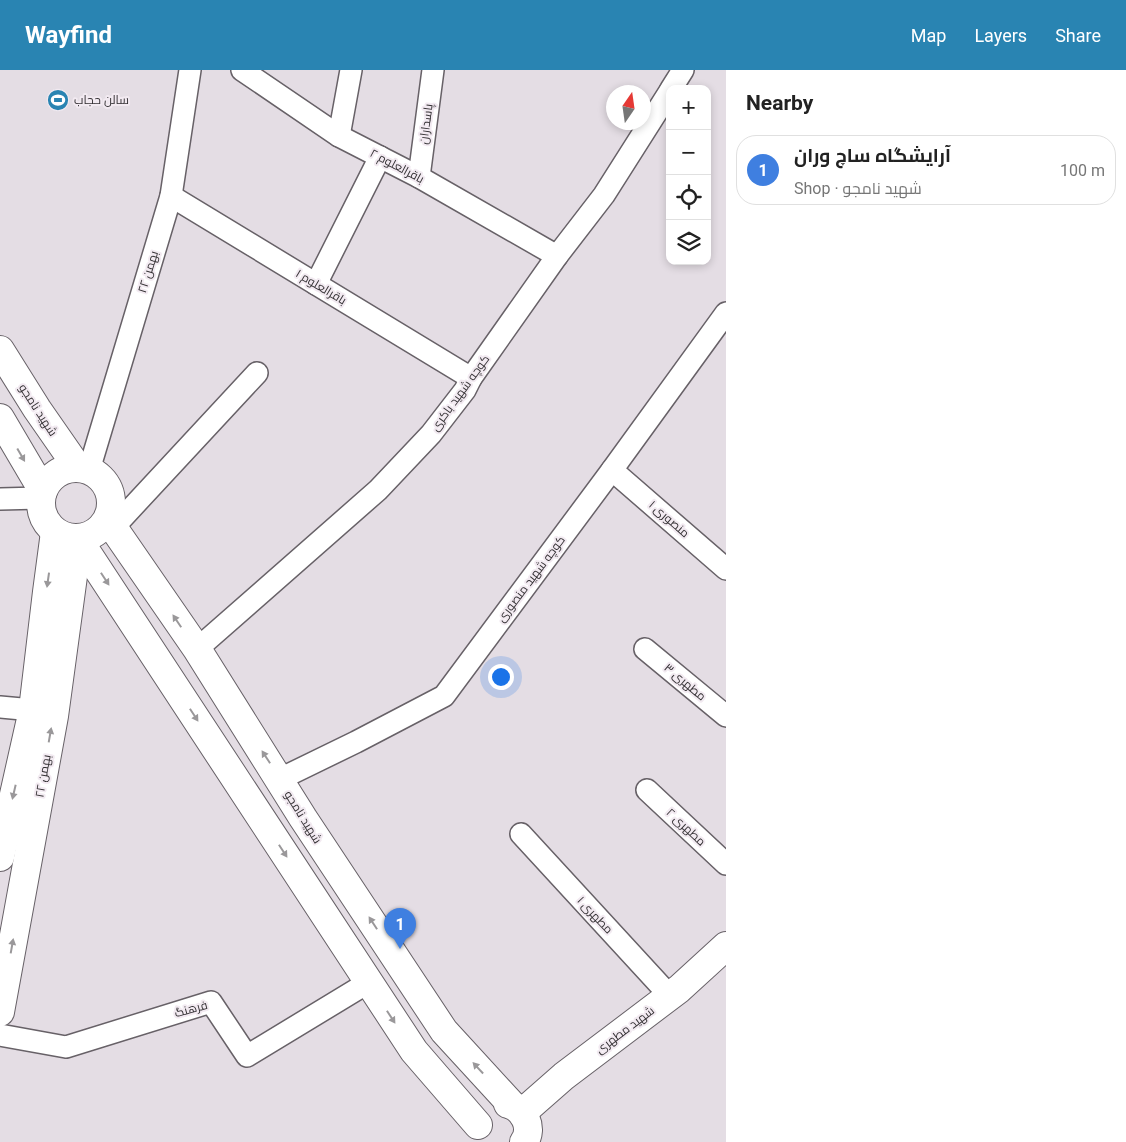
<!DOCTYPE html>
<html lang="en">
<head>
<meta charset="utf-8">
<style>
	:root { --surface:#fff; --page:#f6f6f6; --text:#222; --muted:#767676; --line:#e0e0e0; --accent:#2984b2 }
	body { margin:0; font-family:Roboto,Cairo,sans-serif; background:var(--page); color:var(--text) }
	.controls { position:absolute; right:15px; top:15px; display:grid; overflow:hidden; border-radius:10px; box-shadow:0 2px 8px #0003 }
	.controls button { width:45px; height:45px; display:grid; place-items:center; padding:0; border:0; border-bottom:1px solid var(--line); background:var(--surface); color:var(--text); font:25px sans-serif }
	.compass { position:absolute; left:606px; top:15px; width:45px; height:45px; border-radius:50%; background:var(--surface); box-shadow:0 2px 8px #0003; rotate:13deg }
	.you { position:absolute; left:500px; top:606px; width:18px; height:18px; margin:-12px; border:4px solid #fff; border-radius:50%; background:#1a73e8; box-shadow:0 0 0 8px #1a73e833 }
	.badge { display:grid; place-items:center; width:32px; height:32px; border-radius:50%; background:var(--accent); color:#fff; font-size:16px; font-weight:700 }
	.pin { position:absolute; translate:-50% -41px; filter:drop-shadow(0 1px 2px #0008) }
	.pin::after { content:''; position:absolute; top:26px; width:18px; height:15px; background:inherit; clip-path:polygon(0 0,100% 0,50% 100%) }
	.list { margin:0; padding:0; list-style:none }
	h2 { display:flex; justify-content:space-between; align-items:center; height:65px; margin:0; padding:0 20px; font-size:21px }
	h2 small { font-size:16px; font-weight:400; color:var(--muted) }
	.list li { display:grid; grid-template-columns:32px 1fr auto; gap:15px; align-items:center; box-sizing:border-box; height:70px; margin:0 10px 10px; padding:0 10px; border:1px solid var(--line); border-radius:20px }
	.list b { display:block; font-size:19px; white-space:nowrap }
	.list p { margin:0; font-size:16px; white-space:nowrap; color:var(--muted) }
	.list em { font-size:16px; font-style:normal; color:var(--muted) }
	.icon { flex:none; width:28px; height:28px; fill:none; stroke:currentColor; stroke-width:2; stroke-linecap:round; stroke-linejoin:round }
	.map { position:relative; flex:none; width:726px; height:1072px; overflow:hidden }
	header { display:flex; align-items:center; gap:30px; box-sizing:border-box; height:70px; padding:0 25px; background:var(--accent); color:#fff }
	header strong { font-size:24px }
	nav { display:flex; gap:28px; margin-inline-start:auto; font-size:18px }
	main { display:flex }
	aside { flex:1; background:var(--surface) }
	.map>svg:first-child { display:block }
</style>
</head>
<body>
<header>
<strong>Wayfind</strong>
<nav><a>Map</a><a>Layers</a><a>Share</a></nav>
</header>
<main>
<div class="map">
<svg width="726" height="1072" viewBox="0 0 726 1072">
	<rect width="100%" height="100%" fill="#e4dde4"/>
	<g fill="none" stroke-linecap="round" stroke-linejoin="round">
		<!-- street casing -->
		<g stroke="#676167" stroke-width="24">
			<g id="street">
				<path d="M242 0 339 66 419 107 557 186"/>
				<path d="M671 19 683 0"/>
				<path d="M339 66 351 0"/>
				<path d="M419 107 433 0"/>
				<path d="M171 126 471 308"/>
				<path d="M316 214 380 87"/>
				<path d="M89 400 171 126 190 0"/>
				<path d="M612 400 726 499"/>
				<path d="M0 429 40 428"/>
				<path d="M113 458 257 303"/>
				<path d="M197 579 378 420 431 364 465 320 471 308 557 186 604 125 670 21"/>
				<path d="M645 579 726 646"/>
				<path d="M0 637 33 640"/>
				<path d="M280 709 356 672 444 626 612 400 726 243"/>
				<path d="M647 720 726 794"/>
				<path d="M521 764 670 926"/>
				<path d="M0 965 66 977 211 932 247 986 369 912"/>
			</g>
		</g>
		<!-- secondary casing -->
		<g stroke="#676167" stroke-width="30">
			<g id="secondary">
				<path d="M0 280 37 339 78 398"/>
				<path d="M0 348 43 421"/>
				<circle cx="76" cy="433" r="35"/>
				<path d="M108 450 197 579 303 748 444 961 511 1034"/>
				<path d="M78 469 414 981 478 1055"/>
				<path d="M0 787 33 640 47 522 55 462"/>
				<path d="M0 942 54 646 78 469"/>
				<path d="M508 1034C524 1038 534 1058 524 1072"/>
				<path d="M523 1042 564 1006 679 919 726 876"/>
			</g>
		</g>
		<!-- street -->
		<use href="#street" stroke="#fff" stroke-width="21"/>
		<!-- secondary -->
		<use href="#secondary" stroke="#fff" stroke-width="28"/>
	</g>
	<!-- one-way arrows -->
	<defs><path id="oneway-solid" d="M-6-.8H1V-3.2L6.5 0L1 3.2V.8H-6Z" transform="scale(1.25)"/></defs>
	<g fill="#9a989a">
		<use href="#oneway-solid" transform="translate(21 385) rotate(60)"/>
		<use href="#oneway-solid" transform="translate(105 509) rotate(57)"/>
		<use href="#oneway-solid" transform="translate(48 510) rotate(98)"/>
		<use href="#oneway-solid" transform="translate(177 551) rotate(-124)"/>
		<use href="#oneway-solid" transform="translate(194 645) rotate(57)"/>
		<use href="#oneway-solid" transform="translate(50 665) rotate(-80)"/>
		<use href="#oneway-solid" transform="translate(266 687) rotate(-123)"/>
		<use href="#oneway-solid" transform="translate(14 722) rotate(103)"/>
		<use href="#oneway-solid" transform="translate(283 781) rotate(57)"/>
		<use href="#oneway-solid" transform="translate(373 853) rotate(-123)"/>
		<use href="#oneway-solid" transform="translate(12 876) rotate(-80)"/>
		<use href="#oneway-solid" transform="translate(391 947) rotate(57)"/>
		<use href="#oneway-solid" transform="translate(478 998) rotate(-133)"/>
	</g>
	<!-- icons -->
	<defs>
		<g id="stadium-disc" transform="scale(1.125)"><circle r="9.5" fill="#2984b2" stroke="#f2eaf1"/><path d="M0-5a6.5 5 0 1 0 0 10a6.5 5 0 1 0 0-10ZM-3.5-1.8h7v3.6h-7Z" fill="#fff"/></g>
	</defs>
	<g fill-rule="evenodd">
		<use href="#stadium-disc" x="58" y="30"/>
	</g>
	<g text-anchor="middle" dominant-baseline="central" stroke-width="4" stroke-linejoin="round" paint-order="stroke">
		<!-- poi labels -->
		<g font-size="12" fill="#343134" stroke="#f2eaf1" text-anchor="start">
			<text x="74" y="30">سالن حجاب</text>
		</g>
		<!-- street labels -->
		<g font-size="12" fill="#343134" stroke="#f2eaf1">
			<text transform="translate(426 54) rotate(-82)">پاسداران</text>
			<text transform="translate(397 96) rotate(28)">باقرالعلوم ۲</text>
			<text transform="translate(148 202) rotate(-73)">۲۲ بهمن</text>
			<text transform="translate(321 217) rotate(31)">باقرالعلوم ۱</text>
			<text transform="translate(460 323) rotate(-54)">کوچه شهید باکری</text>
			<text transform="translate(38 340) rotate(57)">شهید نامجو</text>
			<text transform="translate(669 449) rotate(41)">منصوری ۱</text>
			<text transform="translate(531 509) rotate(-53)">کوچه شهید منصوری</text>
			<text transform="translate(685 612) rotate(40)">مطهری ۳</text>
			<text transform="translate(43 706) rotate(-80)">۲۲ بهمن</text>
			<text transform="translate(303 747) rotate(58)">شهید نامجو</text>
			<text transform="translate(686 757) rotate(43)">مطهری ۲</text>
			<text transform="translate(595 845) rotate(47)">مطهری ۱</text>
			<text transform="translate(191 939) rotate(-15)">فرهنگ</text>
			<text transform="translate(625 960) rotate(-37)">شهید مطهری</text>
		</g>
	</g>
</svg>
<div class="controls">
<button>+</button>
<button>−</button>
<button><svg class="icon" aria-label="locate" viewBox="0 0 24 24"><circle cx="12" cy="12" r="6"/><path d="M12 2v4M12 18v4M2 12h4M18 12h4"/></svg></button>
<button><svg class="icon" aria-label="layers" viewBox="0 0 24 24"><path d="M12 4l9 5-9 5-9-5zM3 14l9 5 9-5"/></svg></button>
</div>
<svg class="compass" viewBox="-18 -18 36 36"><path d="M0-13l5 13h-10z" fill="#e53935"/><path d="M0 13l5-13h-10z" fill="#767676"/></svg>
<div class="you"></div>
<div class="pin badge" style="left:400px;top:879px;background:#3f7fe0">1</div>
</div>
<aside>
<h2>Nearby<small></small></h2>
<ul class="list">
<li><span class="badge" style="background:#3f7fe0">1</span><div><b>آرایشگاه ساچ وران</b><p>Shop · شهید نامجو</p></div><em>100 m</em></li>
</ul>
</aside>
</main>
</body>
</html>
